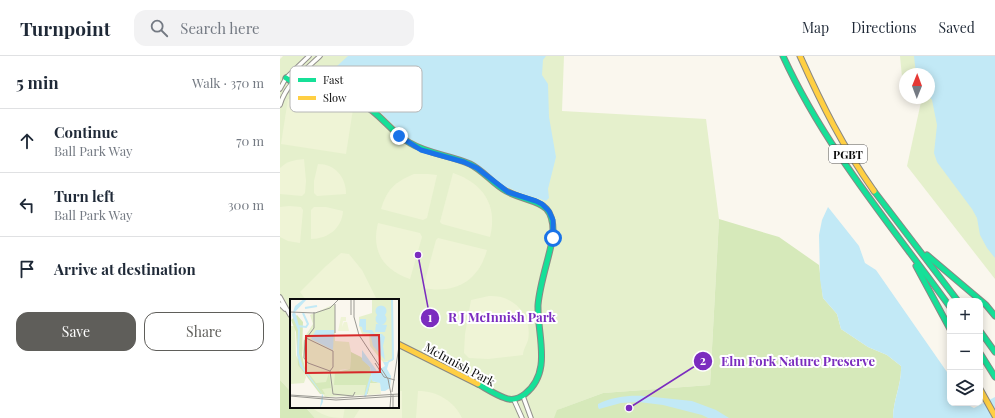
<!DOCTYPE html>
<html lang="en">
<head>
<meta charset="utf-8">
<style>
	:root { --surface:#fff; --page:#f2f2f3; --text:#1f2937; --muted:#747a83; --line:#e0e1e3; --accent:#5f5e5a }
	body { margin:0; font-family:"Playfair Display",serif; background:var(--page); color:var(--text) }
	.controls { position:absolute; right:12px; bottom:12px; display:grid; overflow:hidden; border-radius:8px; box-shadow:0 2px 10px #0003 }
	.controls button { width:36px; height:36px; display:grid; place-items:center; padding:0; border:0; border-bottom:1px solid var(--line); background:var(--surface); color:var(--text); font:20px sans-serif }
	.compass { position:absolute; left:619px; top:12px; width:36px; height:36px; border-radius:50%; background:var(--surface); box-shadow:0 2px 10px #0003; rotate:1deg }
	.stop { position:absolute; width:12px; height:12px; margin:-9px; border:3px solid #1a73e8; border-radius:50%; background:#fff }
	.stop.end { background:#1a73e8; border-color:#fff; box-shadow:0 1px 4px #0008 }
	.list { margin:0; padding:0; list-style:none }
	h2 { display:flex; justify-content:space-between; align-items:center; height:52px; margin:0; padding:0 16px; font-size:17px }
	h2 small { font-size:13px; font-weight:400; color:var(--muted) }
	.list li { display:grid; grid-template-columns:26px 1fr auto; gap:12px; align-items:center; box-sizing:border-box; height:64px; padding:0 16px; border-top:1px solid var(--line) }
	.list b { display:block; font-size:15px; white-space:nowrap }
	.list p { margin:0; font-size:13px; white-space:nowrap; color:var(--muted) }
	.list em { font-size:13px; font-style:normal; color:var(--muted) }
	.actions { display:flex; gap:8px; padding:12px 16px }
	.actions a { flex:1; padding:9px 0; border:1px solid var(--accent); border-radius:12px; text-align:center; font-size:14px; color:var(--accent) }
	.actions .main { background:var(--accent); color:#fff }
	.icon { flex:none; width:22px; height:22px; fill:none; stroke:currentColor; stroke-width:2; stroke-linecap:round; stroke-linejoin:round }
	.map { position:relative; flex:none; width:715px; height:362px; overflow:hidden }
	header { display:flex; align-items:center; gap:24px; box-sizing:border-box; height:56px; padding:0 20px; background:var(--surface); border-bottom:1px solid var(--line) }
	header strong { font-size:19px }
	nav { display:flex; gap:22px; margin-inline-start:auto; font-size:14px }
	.search { width:280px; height:36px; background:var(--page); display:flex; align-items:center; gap:10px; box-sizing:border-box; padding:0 14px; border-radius:12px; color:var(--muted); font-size:15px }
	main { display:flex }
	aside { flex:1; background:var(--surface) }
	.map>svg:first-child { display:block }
</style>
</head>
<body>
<header>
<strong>Turnpoint</strong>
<div class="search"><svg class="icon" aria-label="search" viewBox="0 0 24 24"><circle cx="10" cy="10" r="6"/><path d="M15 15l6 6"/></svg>Search here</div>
<nav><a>Map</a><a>Directions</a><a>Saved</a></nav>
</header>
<main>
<aside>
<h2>5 min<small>Walk · 370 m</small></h2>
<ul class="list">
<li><svg class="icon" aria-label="ahead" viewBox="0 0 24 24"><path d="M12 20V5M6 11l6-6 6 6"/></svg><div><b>Continue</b><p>Ball Park Way</p></div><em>70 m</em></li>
<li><svg class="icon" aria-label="left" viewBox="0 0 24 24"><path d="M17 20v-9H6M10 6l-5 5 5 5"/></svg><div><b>Turn left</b><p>Ball Park Way</p></div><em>300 m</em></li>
<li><svg class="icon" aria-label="arrive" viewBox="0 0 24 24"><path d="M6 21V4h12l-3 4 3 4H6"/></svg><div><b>Arrive at destination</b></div></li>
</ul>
<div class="actions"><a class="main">Save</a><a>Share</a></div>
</aside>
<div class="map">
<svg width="715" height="362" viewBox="0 0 715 362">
	<rect width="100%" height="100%" fill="#faf7ee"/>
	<!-- green -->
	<g fill="#e5f0cc">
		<path d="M3 0H284L282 55 426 63 439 163 430 329 323 337 280 353 435 362H35L25 351H118V244H11V336L0 324V3Z"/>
		<path d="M620 0H715V223L627 110 641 46 637 42H649V18H625V26L622 21Z"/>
	</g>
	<!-- forest -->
	<g fill="#d6e9ba">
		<path d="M439 163 499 181 539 209 543 242 557 258 561 273 588 291 607 299 621 310C622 328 613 344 613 362H274L277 354 323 337 430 329Z"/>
		<path d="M0 324 11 336V351H25L35 362H0Z"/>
	</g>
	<!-- pitch -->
	<g fill="#eff4d6">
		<path d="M8 43 73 53 66 98 1 88Z"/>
		<path d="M24 103 26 125 25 137 22 140 0 138V112C7 105 15 104 24 103Z"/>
		<path d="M38 108C55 108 66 121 66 138L37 140 34 137V125Z"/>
		<path d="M173 117C203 127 218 149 210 181L162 168 160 166Z"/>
		<path d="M134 118H148L157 119 147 162 143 164 101 153C107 133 115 126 134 118Z"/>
		<path d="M9 150 21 151 23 154 20 187 8 185 0 181V151Z"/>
		<path d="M34 151H46L63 155C62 172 48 183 31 183V154Z"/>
		<path d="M98 167 140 177 142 181 130 223C103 214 91 195 98 167Z"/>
		<path d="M158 182 207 194C198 226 175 238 143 232L156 184Z"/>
		<path d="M61 197 69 198 82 214 97 244H26L20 236 46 210Z"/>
		<path d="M209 240C213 240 217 240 221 241 240 246 252 265 248 284 246 290 243 294 243 299L208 303 189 302 184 297 185 278 191 244Z"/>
		<path d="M118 335H122V362H74L81 351H118Z"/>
		<path d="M138 335C157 335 174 345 182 362H136Z"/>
		<path d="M31 351H65L63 362C50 362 41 359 31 351Z"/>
	</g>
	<!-- water -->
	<g fill="#c2e9f6">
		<path d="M68 0H266L263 4 262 19 268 28 269 61 276 101 268 133 269 142 266 145C249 139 230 135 215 124 208 119 202 112 193 108 174 98 153 95 134 85 121 78 111 66 101 57L100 53 101 34 100 32 97 38 95 39V45L90 46 75 37 48 29 45 24 47 19Z"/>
		<path d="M634 0H715V202L707 192 700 179 697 162 692 153 657 106 654 97 657 69 652 44 649 40V18H636Z"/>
		<path d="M548 151 579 190 585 207 596 214 667 316 670 322V347H684L694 352 715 341V362H613C613 344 622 328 621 310L607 299 588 291 561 273 557 258 543 242 540 223 539 179 542 164Z"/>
		<path d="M364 340 412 345 436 354 449 362H428L422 359 383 349 359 346 341 347 319 353 318 351V348C331 341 350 339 364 340Z"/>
	</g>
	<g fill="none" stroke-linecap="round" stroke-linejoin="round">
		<!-- street casing -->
		<g stroke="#93918d" stroke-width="5.5">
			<g id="street">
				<path d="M0 33 6 22 29 0"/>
				<path d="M0 49C6 28 24 15 40 0"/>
				<path d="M0 241 10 259"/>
				<path d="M0 248 5 253"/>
				<path d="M243 340 251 362"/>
				<path d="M234 344 242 362"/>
			</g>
		</g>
		<!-- fast casing -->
		<g stroke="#898884" stroke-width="7">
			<g id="fast">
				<path d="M503 0C545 92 611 169 670 251"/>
				<path d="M6 22C15 28 23 33 33 36 48 40 65 40 80 47 100 56 111 77 130 87 148 98 170 99 190 108 204 115 213 128 226 135 252 149 275 141 273 180 269 203 260 226 258 249 257 279 273 316 245 338 240 342 232 345 225 342 216 339 207 333 198 328"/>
				<path d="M594 135 678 245"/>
				<path d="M647 199 706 249 715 260"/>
				<path d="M636 210 670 273"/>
				<path d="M700 275 715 296"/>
				<path d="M700 297 715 321"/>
			</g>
		</g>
		<!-- slow casing -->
		<g stroke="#898884" stroke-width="7">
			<g id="slow">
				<path d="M520 0C542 49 563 91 594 135"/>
				<path d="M118 288 198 328"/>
				<path d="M700 333 715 360"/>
			</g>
		</g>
		<!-- street -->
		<use href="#street" stroke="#fefefc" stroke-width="3.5"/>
		<!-- fast -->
		<use href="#fast" stroke="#16e098" stroke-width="5"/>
		<!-- slow -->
		<use href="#slow" stroke="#ffcf43" stroke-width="5"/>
	</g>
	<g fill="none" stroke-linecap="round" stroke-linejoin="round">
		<!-- route -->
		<path stroke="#1a73e8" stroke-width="5" d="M119 80 141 94 184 106 197 112 228 136 256 145 262 148 269 155 273 164V182"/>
	</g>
	<g text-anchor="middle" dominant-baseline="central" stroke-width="4" stroke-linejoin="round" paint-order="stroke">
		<!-- shield labels -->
		<rect fill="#fff" stroke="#545454" stroke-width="1" x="549" y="89" width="38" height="18" rx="3"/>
		<g font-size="11" font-weight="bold" fill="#0b0b0b">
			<text x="568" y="98">PGBT</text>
		</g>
		<!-- street labels -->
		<g font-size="12" fill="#0b0b0b" stroke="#fff">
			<text transform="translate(180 308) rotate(28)">McInnish Park</text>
		</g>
	</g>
	<!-- overview -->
	<g transform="translate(10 243)">
		<rect width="109" height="109" fill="#faf7ee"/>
		<path d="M82 0H102L103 62 93 63 80 47 79 35H72L69 27V18L82 14ZM45 5V42L59 43 61 53 60 70 49 71 77 86 74 96 35 98 15 69 12 49 14 39 23 25 20 16ZM0 27H5L6 56 16 78 14 84 0 85Z" fill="#e5f0cc"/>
		<path d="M7 16 13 23 12 56 15 69 26 84 36 83 39 74 41 89 32 90 35 95H30L8 66 6 33 1 21ZM61 53 71 58 80 68 82 82 90 84H81L78 95 74 96 76 86H44L45 73 60 70Z" fill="#d6e9ba"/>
		<path d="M51 18H56V22H53L52 28 54 23H57L59 32H48ZM80 84H90L91 95 78 96Z" fill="#eff4d6"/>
		<path d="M14 0H17L5 13 10 30 9 54 13 68 33 96V103L30 109 32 95 10 67 7 55 8 31 2 16 5 7ZM85.5 12a5.5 5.5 0 1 1 11 0a5.5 5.5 0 1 1-11 0ZM85.5 20a5.5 5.5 0 1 1 11 0a5.5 5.5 0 1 1-11 0ZM70 20H76V31H82L85 35H92L95 38 93 47 95 61 83 47 80 34 73 33 72 28 69 27ZM86 25 97 26 95 33H85ZM26 31H44L43 51 21 40ZM72 51 87 72 95 67 93 63H99L97 70 101 77 100 89 95 92H91L90 84 82 82 80 68 72 61Z" fill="#c2e9f6"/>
		<path fill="none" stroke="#c2e9f6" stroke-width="2" d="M15 9 27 7M8 27 16 28 18 25 13 14M98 63 103 60 102 0M75 98 81 77"/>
		<path fill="none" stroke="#9a9993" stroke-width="1" d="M61 0V16M64 0V18L69 36 98 80 101 95 100 109M45 5V34M0 13 25 14 40 9 49 0M24 13V29L15 41 14 59 18 64 40 72M16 39 43 52V68L40 72M85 64 94 78 105 81M40 72 43 95 63 97 65 93M102 93 109 47M0 96 46 99 109 95M0 97 46 101 109 97M103 109V95"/>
		<path fill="#d62828" fill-opacity="0.15" stroke="#d62828" stroke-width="2" d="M89 36 90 73 16 74V37Z"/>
		<rect width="109" height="109" fill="none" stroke="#0b0b0b" stroke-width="2"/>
	</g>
	<!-- legend -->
	<rect x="10" y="10" width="132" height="46" rx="6" fill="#fff" stroke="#b6b6b6" stroke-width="1"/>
	<rect x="18" y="22" width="18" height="4" fill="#16e098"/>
	<rect x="18" y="40" width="18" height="4" fill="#ffcf43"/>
	<g font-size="11" fill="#0b0b0b">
		<text x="43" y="28">Fast</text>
		<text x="43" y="46">Slow</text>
	</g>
	<!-- callouts -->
	<path fill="none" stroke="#7b2cbf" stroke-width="1.5" d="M138 199L150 262M349 352L423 305"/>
	<g fill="#7b2cbf" stroke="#fff" stroke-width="1.5">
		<circle cx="138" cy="199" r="4"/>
		<circle cx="349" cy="352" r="4"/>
		<circle cx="150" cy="262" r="10"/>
		<circle cx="423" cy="305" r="10"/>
	</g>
	<g font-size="12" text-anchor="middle" font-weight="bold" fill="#fff">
		<text x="150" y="266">1</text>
		<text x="423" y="309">2</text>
	</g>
	<g font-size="13" text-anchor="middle" font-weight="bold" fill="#7b2cbf" stroke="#fff" stroke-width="4" stroke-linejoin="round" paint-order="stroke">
		<text x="222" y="266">R J McInnish Park</text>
		<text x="518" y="310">Elm Fork Nature Preserve</text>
	</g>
</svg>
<div class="controls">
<button>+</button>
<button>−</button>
<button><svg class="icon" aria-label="layers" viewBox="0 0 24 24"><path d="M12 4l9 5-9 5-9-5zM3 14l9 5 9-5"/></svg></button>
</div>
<svg class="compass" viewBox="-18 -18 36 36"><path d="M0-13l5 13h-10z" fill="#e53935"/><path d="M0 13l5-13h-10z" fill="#747a83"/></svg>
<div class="stop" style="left:273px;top:182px"></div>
<div class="stop end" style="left:119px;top:80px"></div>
</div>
</main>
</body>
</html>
